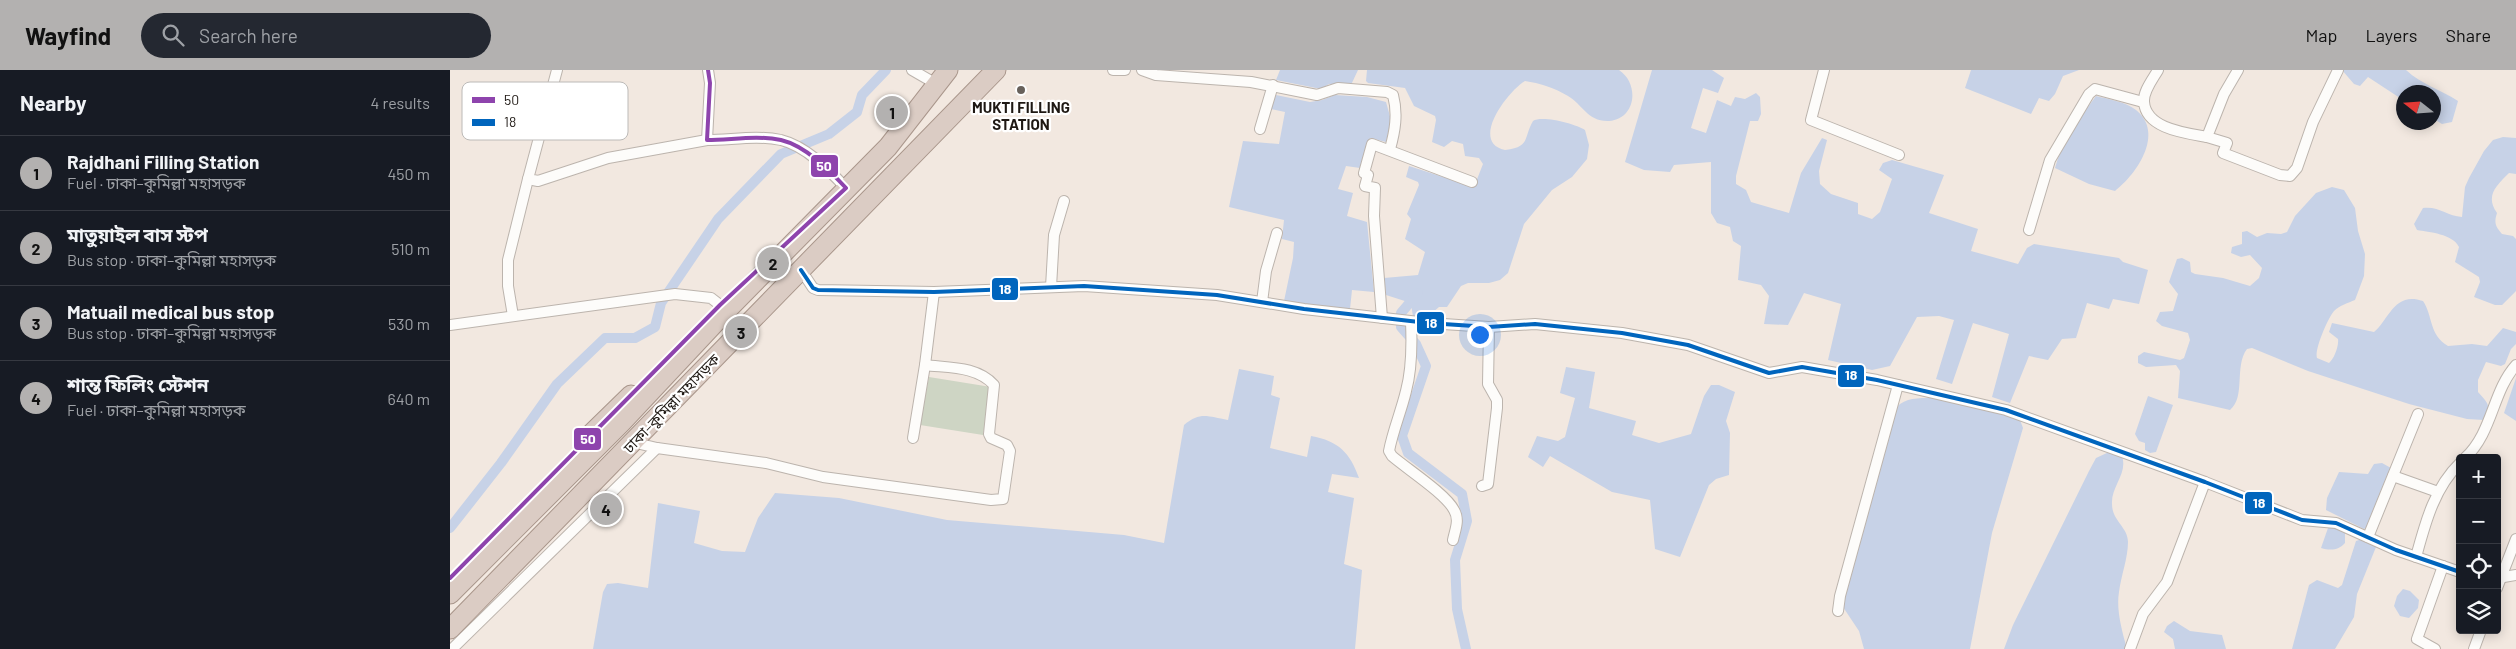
<!DOCTYPE html>
<html lang="en">
<head>
<meta charset="utf-8">
<style>
	:root { --surface:#171b24; --page:#242831; --text:#f1f3f6; --muted:#9ea1a6; --line:#363941; --accent:#b3b1b0 }
	body { margin:0; font-family:Barlow,"Noto Sans Bengali",sans-serif; background:var(--page); color:var(--text) }
	.controls { position:absolute; right:15px; bottom:15px; display:grid; overflow:hidden; border-radius:5px; box-shadow:0 2px 12px #0003 }
	.controls button { width:45px; height:45px; display:grid; place-items:center; padding:0; border:0; border-bottom:1px solid var(--line); background:var(--surface); color:var(--text); font:25px sans-serif }
	.compass { position:absolute; left:1946px; top:15px; width:45px; height:45px; border-radius:50%; background:var(--surface); box-shadow:0 2px 12px #0003; rotate:287deg }
	.you { position:absolute; left:1029px; top:264px; width:18px; height:18px; margin:-12px; border:4px solid #fff; border-radius:50%; background:#1a73e8; box-shadow:0 0 0 8px #1a73e833 }
	.badge { display:grid; place-items:center; width:32px; height:32px; border-radius:50%; background:var(--accent); color:#111; font-size:16px; font-weight:700 }
	.pin { position:absolute; translate:-50% -50%; border:2px solid #fff; box-shadow:0 1px 5px #0006 }
	.list { margin:0; padding:0; list-style:none }
	h2 { display:flex; justify-content:space-between; align-items:center; height:65px; margin:0; padding:0 20px; font-size:21px }
	h2 small { font-size:16px; font-weight:400; color:var(--muted) }
	.list li { display:grid; grid-template-columns:32px 1fr auto; gap:15px; align-items:center; box-sizing:border-box; height:75px; padding:0 20px; border-top:1px solid var(--line) }
	.list b { display:block; font-size:19px; white-space:nowrap }
	.list p { margin:0; font-size:16px; white-space:nowrap; color:var(--muted) }
	.list em { font-size:16px; font-style:normal; color:var(--muted) }
	.icon { flex:none; width:28px; height:28px; fill:none; stroke:currentColor; stroke-width:2; stroke-linecap:round; stroke-linejoin:round }
	.map { position:relative; flex:none; width:2066px; height:579px; overflow:hidden }
	header { display:flex; align-items:center; gap:30px; box-sizing:border-box; height:70px; padding:0 25px; background:var(--accent); color:#111 }
	header strong { font-size:24px }
	nav { display:flex; gap:28px; margin-inline-start:auto; font-size:18px }
	.search { width:350px; height:45px; background:var(--page); display:flex; align-items:center; gap:12px; box-sizing:border-box; padding:0 18px; border-radius:28px; color:var(--muted); font-size:19px }
	main { display:flex }
	aside { flex:1; background:var(--surface) }
	.map>svg:first-child { display:block }
</style>
</head>
<body>
<header>
<strong>Wayfind</strong>
<div class="search"><svg class="icon" aria-label="search" viewBox="0 0 24 24"><circle cx="10" cy="10" r="6"/><path d="M15 15l6 6"/></svg>Search here</div>
<nav><a>Map</a><a>Layers</a><a>Share</a></nav>
</header>
<main>
<aside>
<h2>Nearby<small>4 results</small></h2>
<ul class="list">
<li><span class="badge">1</span><div><b>Rajdhani Filling Station</b><p>Fuel · ঢাকা–কুমিল্লা মহাসড়ক</p></div><em>450 m</em></li>
<li><span class="badge">2</span><div><b>মাতুয়াইল বাস স্টপ</b><p>Bus stop · ঢাকা–কুমিল্লা মহাসড়ক</p></div><em>510 m</em></li>
<li><span class="badge">3</span><div><b>Matuail medical bus stop</b><p>Bus stop · ঢাকা–কুমিল্লা মহাসড়ক</p></div><em>530 m</em></li>
<li><span class="badge">4</span><div><b>শান্ত ফিলিং স্টেশন</b><p>Fuel · ঢাকা–কুমিল্লা মহাসড়ক</p></div><em>640 m</em></li>
</ul>
</aside>
<div class="map">
<svg width="2066" height="579" viewBox="0 0 2066 579">
	<rect width="100%" height="100%" fill="#f2e8e0"/>
	<!-- green -->
	<path fill="#ced5c4" d="M479 307 541 317 533 365 470 355Z"/>
	<!-- water -->
	<g fill="#c7d2e7">
		<path d="M830 0H908L901 15 879 14 871 19 826 10Z"/>
		<path d="M917 0H1169C1190 14 1186 49 1159 51 1138 52 1133 35 1118 26 1105 18 1089 13 1075 11 1058 21 1019 72 1055 80 1081 77 1073 68 1083 51 1092 45 1126 54 1135 60L1139 75 1137 89 1122 107 1102 120 1074 154 1058 203 1050 210 1039 213H1018L1011 216 997 237H989L975 249 963 247 961 233 936 225 934 208 968 205 975 182 955 169 961 149 957 144 969 115 968 112 956 107 959 96 1024 117 1033 94 1029 88 1015 86 1013 74 1002 71 994 77 982 72 986 50 985 46 964 36 955 18 918 13 916 11Z"/>
		<path d="M1202 0H1262L1274 8 1268 23 1253 18 1241 58 1256 63 1267 30 1281 36 1285 27 1295 29 1306 23 1310 27 1311 44 1308 51H1300L1286 106V114L1296 120 1301 132 1339 143 1351 103 1372 68 1377 70 1369 101 1370 114 1381 124 1408 133V144L1422 149 1430 142 1442 109 1429 100 1433 93 1442 90 1494 105 1479 143 1528 159 1521 181 1568 194 1577 178 1584 174 1669 188 1673 192 1698 200 1689 234 1663 229 1659 239 1637 233 1626 268 1612 269 1598 290 1579 286 1560 333 1542 327 1559 264 1523 253 1502 314 1486 309 1504 250 1489 246 1467 247 1440 296 1422 300 1378 290 1391 234 1354 223 1338 255 1314 254 1319 226 1311 215 1288 210 1291 176 1283 171 1280 157 1267 153 1261 143V92L1224 95 1220 102 1194 100 1175 92Z"/>
		<path d="M1521 0H1629L1613 6 1605 24 1599 31 1589 28 1581 44 1515 18Z"/>
		<path d="M1892 0H1956C1971 14 1991 20 2008 31L2002 52 1992 54 1984 49V22H1954L1953 30 1918 7 1910 16 1904 14Z"/>
		<path d="M826 25 860 32 872 30 885 25 917 27 936 32 941 50 936 72 920 68 910 98 896 96 888 119 903 123 897 146 917 152 924 222 902 220 900 239 834 231 843 188 844 172 832 169 834 150 779 137 793 71 829 74 835 42 821 39Z"/>
		<path d="M1646 26C1658 29 1676 32 1686 40 1715 63 1687 104 1665 121L1639 114 1605 98C1612 71 1630 48 1646 26Z"/>
		<path d="M2053 67 2066 68V104L2059 103C2046 116 2035 126 2047 143 2044 153 2045 156 2052 164L2063 166 2066 169V221L2052 235H2045L2024 227 2030 212 2029 207 2005 192 2009 177C2003 164 1979 162 1967 160L1964 154 1973 138C1989 136 1997 146 2012 147L2015 117 2019 108 2034 81 2043 70Z"/>
		<path d="M1882 117 1894 120 1905 138 1908 161 1915 184 1914 206 1905 230C1898 233 1890 235 1884 241 1878 248 1864 280 1867 288L1879 293C1884 289 1889 276 1888 269L1879 262 1882 253 1924 262C1939 250 1944 221 1973 231 1983 246 1979 265 1998 276L2022 274 2037 276 2053 258 2066 262V274L2061 279 2055 294 2051 296 2036 292 2028 310V322C2038 333 2042 336 2034 350L2017 349 1959 334 1858 301 1802 278 1797 279C1784 296 1796 327 1780 340L1728 328 1730 301 1726 295 1696 297 1688 293V286L1694 282 1730 290 1734 288 1740 270 1738 263 1712 256 1706 251 1710 242 1723 241 1728 224 1719 212 1727 189 1732 188 1740 192 1741 202 1745 204 1773 208 1800 216 1809 208 1812 198 1800 185 1791 187 1781 183 1782 177 1792 174V162L1797 161 1807 167 1817 163 1831 164 1837 162 1845 146 1866 123Z"/>
		<path d="M1116 297 1145 302 1139 338 1186 351 1182 365 1209 373 1241 364 1254 326 1261 315H1269L1285 322 1276 351 1280 363 1279 405 1266 409 1259 415 1230 487 1205 479 1200 430 1162 422 1100 386 1093 397 1078 387 1087 366 1108 371 1115 367 1125 328 1110 323Z"/>
		<path d="M789 299 824 306 821 325 830 328 820 378 857 387 861 366C889 371 900 383 909 408L882 404 878 422 904 428 894 494 912 500 905 579H143L153 522 157 514 168 513 198 518 208 433 250 441 244 473 272 481 295 482 308 448 325 423 389 428 497 450 674 465 714 473 734 355C751 341 758 347 778 350Z"/>
		<path d="M2066 308V351L2054 343Z"/>
		<path d="M1698 326 1723 335 1706 382 1700 383 1695 380V373L1689 371 1685 364Z"/>
		<path d="M1487 328 1560 344 1570 350 1573 358 1542 463 1520 579H1414L1409 561 1393 537 1395 520 1412 465 1443 341C1454 326 1470 328 1487 328Z"/>
		<path d="M1659 382 1672 386C1678 404 1661 416 1662 434 1662 451 1678 457 1678 472 1678 488 1671 506 1669 522 1666 540 1672 561 1677 579H1554L1563 555 1639 401 1646 388Z"/>
		<path d="M1932 393 1941 398 1922 454 1914 459 1876 440 1877 428 1889 402 1918 404 1924 394Z"/>
		<path d="M1886 457 1895 463V473C1889 480 1881 481 1871 478L1878 458Z"/>
		<path d="M1912 469 1926 477 1907 524 1904 547 1885 579H1842L1859 515 1867 510 1888 518 1892 515 1906 471Z"/>
		<path d="M1953 519 1960 521 1969 530 1968 538 1959 548 1950 546 1944 536 1947 526Z"/>
		<path d="M1724 551 1740 561 1772 565 1776 579H1725L1723 569 1714 562 1717 556Z"/>
	</g>
	<g fill="none" stroke-linecap="round" stroke-linejoin="round">
		<!-- canal -->
		<g stroke="#c7d2e7" stroke-width="10">
			<path d="M968 223 951 243V257L966 274 976 296 952 366 958 383 1012 424 1017 451 1005 490 1007 539 1016 579"/>
			<path d="M0 458 51 393 107 314 155 268H185L205 257 211 233 268 149 331 84 379 64 407 42 412 25 436 0"/>
		</g>
		<!-- street casing -->
		<g stroke="#bcb4ad" stroke-width="12">
			<g id="street">
				<path d="M107 0 78 109 88 111 158 88 257 70"/>
				<path d="M258 0 260 13 257 70C281 70 307 65 331 70 356 76 379 100 396 118"/>
				<path d="M462 0 488 15"/>
				<path d="M663 0H675"/>
				<path d="M692 0 706 5 801 12 867 25 888 18 937 22 943 25C948 44 945 61 940 79"/>
				<path d="M1374 0 1361 50 1449 85"/>
				<path d="M1708 0C1703 9 1693 21 1694 32 1696 59 1736 63 1757 67"/>
				<path d="M1788 0 1774 24 1757 67 1777 73 1773 83 1830 105 1840 106 1847 98 1863 52 1888 0"/>
				<path d="M810 59 823 15"/>
				<path d="M1579 160 1600 90 1639 24 1645 19 1693 32"/>
				<path d="M351 200 363 218 368 220 484 222 634 216 767 225 854 239 978 253 1039 257 1085 254 1172 263 1238 275 1319 303 1352 297 1427 310 1556 340 1755 412 1852 450 1886 453 1946 480 2010 502"/>
				<path d="M601 217 604 165 614 131"/>
				<path d="M812 232 816 201 827 163"/>
				<path d="M63 246 58 216V190L78 109"/>
				<path d="M932 248 924 146 925 118 915 116 918 105 914 103 922 74 1022 112"/>
				<path d="M961 252C962 274 962 299 956 321 951 342 943 360 939 381L942 386C957 399 996 424 1004 440 1010 450 1005 460 1003 470"/>
				<path d="M0 255 225 224 261 228 270 235"/>
				<path d="M463 368 475 295 484 222"/>
				<path d="M182 372 207 378 316 393 373 407 541 430 553 429 560 381 557 375 541 368 539 364 544 315C527 296 499 298 475 295"/>
				<path d="M2015 388C2043 362 2042 322 2066 295"/>
				<path d="M1943 406 1988 422"/>
				<path d="M1032 416 1038 414 1047 338V330L1038 314 1039 257"/>
				<path d="M1918 467 1968 344"/>
				<path d="M1966 487C1975 454 1984 418 2010 393"/>
				<path d="M2048 508 2066 505"/>
				<path d="M2047 518 2066 469"/>
				<path d="M1388 541 1390 526 1448 315"/>
				<path d="M2 579 207 378"/>
				<path d="M1680 579 1693 544 1717 512 1755 412"/>
				<path d="M1985 579 1967 569 1993 496"/>
				<path d="M2024 579 2031 560"/>
			</g>
		</g>
		<!-- highway casing -->
		<g stroke="#a9968b" stroke-width="21">
			<g id="highway">
				<path d="M140 365 181 325"/>
				<path d="M0 524 172 352 277 240 438 77 498 0"/>
				<path d="M0 559 546 0"/>
			</g>
		</g>
		<!-- street -->
		<use href="#street" stroke="#fdfcfa" stroke-width="10"/>
		<!-- highway -->
		<use href="#highway" stroke="#dbccc4" stroke-width="19"/>
		<!-- bus-1 casing -->
		<g stroke="#fff" stroke-width="8">
			<path id="bus-1" d="M0 508 270 235 396 118C379 100 356 76 331 70 307 65 281 70 257 70L260 13 258 0"/>
		</g>
		<!-- bus-2 casing -->
		<g stroke="#fff" stroke-width="8">
			<path id="bus-2" d="M351 200 363 218 368 220 484 222 634 216 767 225 854 239 978 253 1039 257 1085 254 1172 263 1238 275 1319 303 1352 297 1427 310 1556 340 1755 412 1852 450 1886 453 1946 480 2010 502"/>
		</g>
		<!-- bus-1 -->
		<use href="#bus-1" stroke="#8e44ad" stroke-width="4"/>
		<!-- bus-2 -->
		<use href="#bus-2" stroke="#0065bd" stroke-width="4"/>
	</g>
	<!-- markers -->
	<circle fill="#68615b" stroke="#fff" stroke-width="2" cx="571" cy="20" r="5"/>
	<g text-anchor="middle" dominant-baseline="central" stroke-width="4.5" stroke-linejoin="round" paint-order="stroke">
		<!-- poi labels -->
		<g font-size="15" font-weight="bold" fill="#1e1813" stroke="#fff">
			<text x="571" y="37">MUKTI FILLING<tspan x="571" dy="17">STATION</tspan></text>
		</g>
		<!-- street labels -->
		<g font-size="15" fill="#1e1813" stroke="#fff">
			<text transform="translate(221 333) rotate(-46)">ঢাকা–কুমিল্লা মহাসড়ক</text>
		</g>
	</g>
	<!-- legend -->
	<rect x="12" y="12" width="166" height="58" rx="8" fill="#fff" stroke="#bcbab8" stroke-width="1"/>
	<rect x="22" y="27" width="23" height="6" fill="#8e44ad"/>
	<rect x="22" y="49" width="23" height="7" fill="#0065bd"/>
	<g font-size="14" fill="#1e1813">
		<text x="54" y="35">50</text>
		<text x="54" y="57">18</text>
	</g>
	<g stroke="#fff" stroke-width="2">
		<rect x="360" y="84" width="29" height="24" rx="5" fill="#8e44ad"/>
		<rect x="541" y="207" width="28" height="24" rx="5" fill="#0065bd"/>
		<rect x="966" y="241" width="29" height="24" rx="5" fill="#0065bd"/>
		<rect x="1387" y="294" width="28" height="24" rx="5" fill="#0065bd"/>
		<rect x="123" y="357" width="29" height="24" rx="5" fill="#8e44ad"/>
		<rect x="1794" y="421" width="29" height="24" rx="5" fill="#0065bd"/>
	</g>
	<g font-size="14" text-anchor="middle" font-weight="bold" fill="#fff">
		<text x="374" y="101">50</text>
		<text x="555" y="224">18</text>
		<text x="981" y="258">18</text>
		<text x="1401" y="310">18</text>
		<text x="138" y="374">50</text>
		<text x="1809" y="438">18</text>
	</g>
</svg>
<div class="controls">
<button>+</button>
<button>−</button>
<button><svg class="icon" aria-label="locate" viewBox="0 0 24 24"><circle cx="12" cy="12" r="6"/><path d="M12 2v4M12 18v4M2 12h4M18 12h4"/></svg></button>
<button><svg class="icon" aria-label="layers" viewBox="0 0 24 24"><path d="M12 4l9 5-9 5-9-5zM3 14l9 5 9-5"/></svg></button>
</div>
<svg class="compass" viewBox="-18 -18 36 36"><path d="M0-13l5 13h-10z" fill="#e53935"/><path d="M0 13l5-13h-10z" fill="#9ea1a6"/></svg>
<div class="you"></div>
<div class="pin badge" style="left:442px;top:42px">1</div>
<div class="pin badge" style="left:323px;top:193px">2</div>
<div class="pin badge" style="left:291px;top:262px">3</div>
<div class="pin badge" style="left:156px;top:439px">4</div>
</div>
</main>
</body>
</html>
